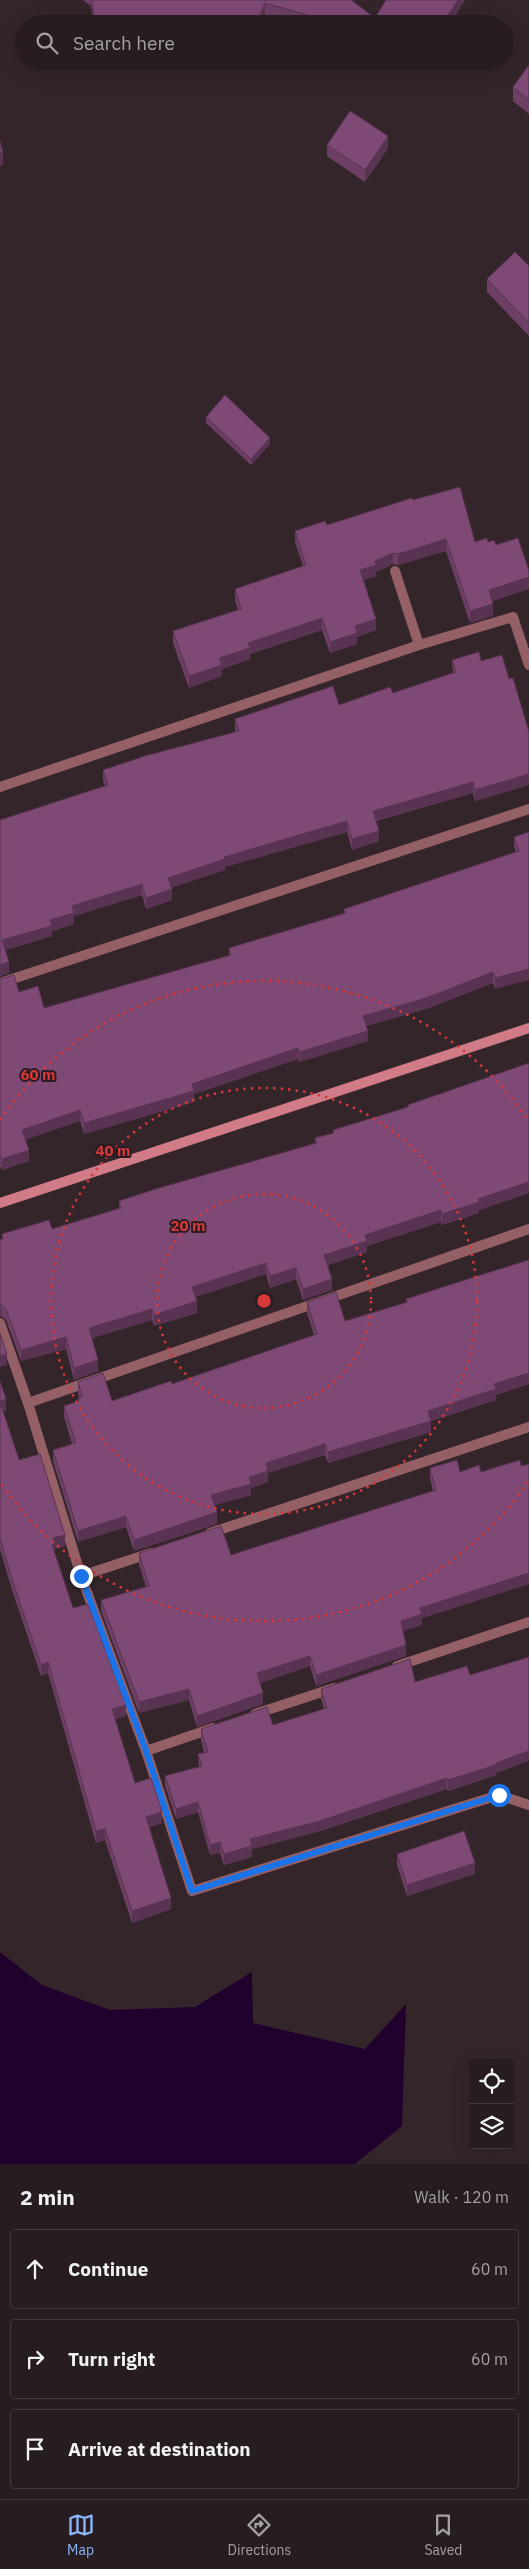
<!DOCTYPE html>
<html lang="en">
<head>
<meta charset="utf-8">
<style>
  :root { --surface:#271c20; --page:#2f2529; --text:#f1f3f6; --muted:#a4a1a5; --line:#433a3e; --accent:#8cb9fc }
  body { margin:0; font-family:"IBM Plex Sans",sans-serif; background:var(--page); color:var(--text) }
  .controls { position:absolute; right:15px; bottom:15px; display:grid; overflow:hidden; border-radius:5px; box-shadow:0 5px 20px #0002 }
  .controls button { width:45px; height:45px; display:grid; place-items:center; padding:0; border:0; border-bottom:1px solid var(--line); background:var(--surface); color:var(--text); font:25px sans-serif }
  .stop { position:absolute; width:15px; height:15px; margin:-11px; border:4px solid #1a73e8; border-radius:50%; background:#fff }
  .stop.end { background:#1a73e8; border-color:#fff; box-shadow:0 1px 5px #0008 }
  .list { margin:0; padding:0; list-style:none }
  h2 { display:flex; justify-content:space-between; align-items:center; height:65px; margin:0; padding:0 20px; font-size:21px }
  h2 small { font-size:16px; font-weight:400; color:var(--muted) }
  .list li { display:grid; grid-template-columns:32px 1fr auto; gap:15px; align-items:center; box-sizing:border-box; height:80px; margin:0 10px 10px; padding:0 10px; border:1px solid var(--line); border-radius:5px }
  .list b { display:block; font-size:19px; white-space:nowrap }
  .list em { font-size:16px; font-style:normal; color:var(--muted) }
  .icon { flex:none; width:28px; height:28px; fill:none; stroke:currentColor; stroke-width:2; stroke-linecap:round; stroke-linejoin:round }
  .map { position:relative; flex:none; width:529px; height:2164px; overflow:hidden }
  .search { position:absolute; background:var(--surface); box-shadow:0 5px 20px #0002; left:15px; right:15px; top:15px; height:55px; display:flex; align-items:center; gap:12px; box-sizing:border-box; padding:0 18px; border-radius:28px; color:var(--muted); font-size:19px }
  .sheet { height:335px; background:var(--surface) }
  nav { display:flex; justify-content:space-around; align-items:center; box-sizing:border-box; height:70px; border-top:1px solid var(--line); background:var(--surface); font-size:14px; color:var(--muted) }
  nav a { display:grid; justify-items:center; gap:2px }
  nav .on { color:var(--accent) }
  .map>svg:first-child { display:block }
  .water { fill:#20002d }
  .lines { fill:none; stroke-linecap:round; stroke-linejoin:round }
  .lane { stroke:#945f65; stroke-width:10 }
  .street { stroke:#945f65; stroke-width:10 }
  .secondary { stroke:#d07b86; stroke-width:10 }
  .wall { fill:#6d3f65 }
  .shaded-wall { fill:#593352 }
  .building { fill:#7f4975; stroke:#593352 }
  .route { stroke:#1a73e8; stroke-width:6 }
  .ring { fill:none; stroke:#d63939; stroke-width:2.5; stroke-dasharray:2.5 5 }
  .centre { fill:#d63939; stroke:#2a1c22; stroke-width:2.5 }
  .ring-label { font-size:15px; text-anchor:middle; font-weight:bold; fill:#d63939; stroke:#2a1c22; stroke-width:4; stroke-linejoin:round; paint-order:stroke }
</style>
</head>
<body>
<div class="map">
<svg width="529" height="2164" viewBox="0 0 529 2164">
  <rect width="100%" height="100%" fill="#34252b"/>
  <path class="water" d="M0 1952 42 1985 110 2010 195 2007 252 1972 253 2023 365 2049 406 2004 402 2126 355 2164H0Z"/>
  <g class="lines">
    <path class="lane" d="M395 571 419 645"/>
    <g class="street">
      <path d="M0 787 419 645 513 617 529 665"/>
      <path d="M0 983 529 809"/>
      <path d="M0 1323 28 1403 81 1576 146 1751 192 1891 499 1795 529 1805"/>
      <path d="M28 1403 529 1229"/>
      <path d="M210 1533 529 1427"/>
      <path d="M81 1576 151 1553"/>
      <path d="M397 1666 529 1622"/>
      <path d="M255 1714 334 1688"/>
      <path d="M146 1751 213 1728"/>
    </g>
    <path class="secondary" d="M0 1203 529 1028"/>
  </g>
  <g class="wall">
    <path d="M83 0H351L375 18 386 0H465L450 24H298L265 15 261 24H94L91 6Z"/>
    <path d="M187 61H201L198 67Z"/>
    <path d="M236 61H245L244 65Z"/>
    <path d="M529 65V114L513 101V87Z"/>
    <path d="M327 145 388 148 365 182 327 156Z"/>
    <path d="M529 266V336L487 292V279Z"/>
    <path d="M206 417 270 444 251 465 206 423Z"/>
    <path d="M413 500 475 542H488L496 545 529 571V589L492 601 493 616 470 623 446 551 398 565 393 564 376 572V576L364 580 376 630 357 637V644L330 653 322 630 250 654V659L222 669V676L189 688 173 643V631L238 610 235 600V589L303 566 295 542V531L327 525Z"/>
    <path d="M452 660 481 661 509 679 529 732V785L475 801 473 793 376 821 379 841 352 850 347 832 225 867V870L171 887 172 900 146 909 142 895 74 916V924L52 931V936L6 950 9 973 0 976V820L105 786 103 781V770L235 732V719L339 705 393 693 453 673Z"/>
    <path d="M529 832 495 989 493 983 426 1009 366 1026 368 1041 299 1062 298 1059 194 1094V1102L84 1134 80 1121 25 1139 29 1161 2 1170 0 1166V979L44 1008 229 956V948L344 913V909L516 852 514 847V837Z"/>
    <path d="M529 1063V1193L479 1210V1213L442 1225 441 1222 367 1246V1252L328 1265 332 1290 303 1300 296 1279 270 1288 266 1274 195 1297 197 1313 154 1326 152 1320 92 1338 98 1371 74 1380 66 1349 21 1361 6 1320 1 1316 0 1317 2 1234 52 1229 119 1208V1201L315 1143V1138L333 1133V1130L408 1108V1105Z"/>
    <path d="M529 1260V1384L496 1395V1400L431 1421V1432L328 1463 325 1455 268 1473V1482L251 1488V1495L215 1505 217 1524 134 1551 126 1527 78 1542 53 1461V1450L72 1444 64 1417V1406L78 1401V1399L79 1398 78 1393V1382L112 1401 172 1384 314 1335 307 1313V1302L345 1321 406 1303V1299Z"/>
    <path d="M0 1381 6 1411H3L19 1460 65 1546 55 1549V1553L73 1608 126 1716 115 1719 135 1783 162 1823 149 1827 171 1909 132 1923 105 1840 96 1843 48 1673 41 1676 12 1590 0 1549Z"/>
    <path d="M529 1464V1584L422 1618V1625L403 1631 406 1656 316 1686 310 1666 260 1683 263 1704 197 1727 189 1700 139 1713 101 1611V1600L146 1587 139 1564V1553L231 1555 433 1491 430 1479V1468L460 1472H481L521 1466Z"/>
    <path d="M415 1682 496 1773V1775L448 1791 447 1789 320 1831 252 1849V1857L224 1865 220 1853 210 1855 198 1812 176 1819 165 1786V1776L199 1767 198 1754 204 1753 201 1740V1729L273 1725 324 1709 321 1699V1689Z"/>
    <path d="M397 1854 475 1874 407 1896 397 1865Z"/>
  </g>
  <g class="shaded-wall">
    <path d="M458 0H465L450 24H442Z"/>
    <path d="M265 3V15L261 24H256Z"/>
    <path d="M388 136V148L365 182V170Z"/>
    <path d="M0 153H3V165L0 166Z"/>
    <path d="M270 438V444L251 465V459Z"/>
    <path d="M446 539V551L398 565V554Z"/>
    <path d="M393 553V564L376 572V576L360 581V570L375 561Z"/>
    <path d="M529 577V589L489 602V590Z"/>
    <path d="M493 604V616L470 623V611Z"/>
    <path d="M322 618V630L250 654V659L222 669V676L189 688V676L219 658 248 643Z"/>
    <path d="M376 619V630L357 637V644L330 653V642L355 626Z"/>
    <path d="M529 774V785L475 801V790Z"/>
    <path d="M473 782V793L373 821V811Z"/>
    <path d="M347 821V832L225 867V870L168 889V878L224 857Z"/>
    <path d="M379 831V841L352 850V839Z"/>
    <path d="M142 884V895L74 916V924L52 931V936L2 951V940L50 920 72 906Z"/>
    <path d="M172 889V900L146 909V898Z"/>
    <path d="M9 962V973L0 976V965Z"/>
    <path d="M529 969V980L495 989V978Z"/>
    <path d="M493 972V983L426 1009 363 1027V1016Z"/>
    <path d="M368 1031V1041L299 1062V1052Z"/>
    <path d="M298 1048V1059L194 1094V1102L84 1134V1123L192 1084Z"/>
    <path d="M80 1110V1121L22 1141V1130Z"/>
    <path d="M29 1150V1161L2 1170V1159Z"/>
    <path d="M529 1182V1193L479 1210V1213L442 1225V1214L478 1199Z"/>
    <path d="M441 1210V1222L367 1246V1252L324 1266V1255L365 1235Z"/>
    <path d="M266 1263V1274L192 1298V1287Z"/>
    <path d="M296 1268V1279L270 1288V1276Z"/>
    <path d="M332 1279V1290L303 1300V1289Z"/>
    <path d="M197 1301V1313L154 1326V1315Z"/>
    <path d="M0 1305H1V1316L0 1317Z"/>
    <path d="M152 1309V1320L89 1339V1328Z"/>
    <path d="M66 1337V1349L21 1361V1350Z"/>
    <path d="M7 1354V1365L0 1367V1356Z"/>
    <path d="M98 1360V1371L74 1380V1368Z"/>
    <path d="M529 1373V1384L496 1395V1400L431 1421V1432L328 1463V1452L494 1384Z"/>
    <path d="M6 1399V1411L0 1412V1401Z"/>
    <path d="M325 1444V1455L268 1473V1482L251 1488V1495L211 1506V1495L249 1477 266 1463Z"/>
    <path d="M217 1512V1524L134 1551V1540Z"/>
    <path d="M126 1516V1527L78 1542V1531Z"/>
    <path d="M65 1535V1546L55 1549V1556H52L53 1538Z"/>
    <path d="M529 1573V1584L422 1618V1625L401 1632V1621L420 1608Z"/>
    <path d="M406 1645V1656L316 1686V1675Z"/>
    <path d="M310 1656V1666L257 1684V1673Z"/>
    <path d="M48 1662V1673L41 1676V1665Z"/>
    <path d="M189 1689V1700L139 1713V1702Z"/>
    <path d="M263 1693V1704L197 1727V1716Z"/>
    <path d="M126 1705V1716L112 1720V1709Z"/>
    <path d="M529 1751V1761L496 1773V1775L448 1791V1780Z"/>
    <path d="M447 1778V1789L320 1831 252 1849V1857L224 1865V1854L250 1839Z"/>
    <path d="M198 1802V1812L176 1819V1809Z"/>
    <path d="M162 1812V1823L146 1828V1817Z"/>
    <path d="M105 1829V1840L96 1843V1831Z"/>
    <path d="M220 1842V1853L210 1855V1845Z"/>
    <path d="M475 1863V1874L407 1896V1885Z"/>
    <path d="M171 1898V1909L132 1923V1911Z"/>
  </g>
  <g class="building">
    <path d="M92 0H351L375 18 386 0H458L442 24H382L376 20 374 24H322L311 16 265 3 256 24H95Z"/>
    <path d="M529 65V100L513 87Z"/>
    <path d="M350 111 388 136 365 170 327 145Z"/>
    <path d="M0 141 3 153H0Z"/>
    <path d="M515 252 529 266V323L487 279Z"/>
    <path d="M225 395 270 438 251 459 206 417Z"/>
    <path d="M460 487 475 542 487 538 488 542 494 540 496 545 518 538 529 571V577L489 590 493 604 470 611 446 539 398 554 393 553 375 561 376 565 360 570 376 619 355 626 357 633 330 642 322 618 248 643 250 648 219 658 222 665 189 676 173 631 241 609 235 589 306 565 295 531 325 521 327 525 412 498 413 500Z"/>
    <path d="M479 652 481 661 502 655 509 679 513 678 529 732V774L475 790 473 782 373 811 379 831 352 839 347 821 224 857 225 859 168 878 172 889 146 898 142 884 72 906 74 913 50 920 52 926 2 940 9 962 0 965V820L108 785 103 770 145 756 239 731 235 719 333 686 339 705 390 687 393 693 456 672 452 660Z"/>
    <path d="M529 832V969L495 978 493 972 426 998 363 1016 368 1031 299 1052 298 1048 192 1084 194 1091 84 1123 80 1110 22 1130 29 1150 2 1159 0 1155V979L14 975 19 992 38 986 44 1008 231 955 229 948 346 913 344 909 519 851 514 837Z"/>
    <path d="M529 1063V1182L478 1199 479 1202 442 1214 441 1210 365 1235 367 1241 324 1255 332 1279 303 1289 296 1268 270 1276 266 1263 192 1287 197 1301 154 1315 152 1309 89 1328 98 1360 74 1368 66 1337 21 1350 6 1309 1 1305H0V1240L3 1239 2 1234 49 1220 52 1229 121 1208 119 1201 159 1188 317 1143 315 1138 334 1133 333 1130 408 1107V1105Z"/>
    <path d="M529 1260V1373L494 1384 496 1389 428 1411 431 1421 328 1452 325 1444 266 1463 268 1471 249 1477 251 1484 211 1495 217 1512 134 1540 126 1516 78 1531 53 1450 76 1443 64 1406 79 1401 78 1399 82 1397 78 1382 103 1373 112 1401 171 1381 172 1384 317 1334 307 1302 336 1292 345 1321 408 1302 406 1299 487 1273Z"/>
    <path d="M0 1333 7 1354 0 1356Z"/>
    <path d="M0 1381 6 1399 0 1401Z"/>
    <path d="M0 1402 19 1460 40 1454 65 1535 53 1538 55 1544 52 1545 73 1608 88 1604 126 1705 112 1709 135 1783 151 1778 162 1812 146 1817 171 1898 132 1911 105 1829 96 1831 48 1662 41 1665 12 1579 0 1538Z"/>
    <path d="M457 1460 460 1472 479 1465 481 1472 520 1460 521 1466 529 1464V1573L420 1608 422 1614 401 1621 406 1645 316 1675 310 1656 257 1673 263 1693 197 1716 189 1689 139 1702 101 1600 149 1586 139 1553 221 1526 231 1555 436 1490 430 1468Z"/>
    <path d="M529 1657V1751L496 1763V1765L448 1780 447 1778 320 1821 250 1839 252 1846 224 1854 220 1842 210 1845 198 1802 176 1809 165 1776 202 1766 198 1754 208 1752 201 1729 267 1707 273 1725 327 1708 321 1689 410 1659 415 1682 467 1666 470 1675Z"/>
    <path d="M464 1831 475 1863 407 1885 397 1854Z"/>
  </g>
  <g class="lines">
    <path class="route" d="M81 1576 146 1751 192 1891 499 1795"/>
  </g>
  <g class="ring">
    <circle cx="264" cy="1301" r="107"/>
    <circle cx="264" cy="1301" r="213"/>
    <path d="M528 1482A320 320 0 0 1 0 1482M0 1120A320 320 0 0 1 528 1120"/>
  </g>
  <circle cx="264" cy="1301" r="8" class="centre"/>
  <g class="ring-label">
    <text x="38" y="1080">60 m</text>
    <text x="113" y="1156">40 m</text>
    <text x="188" y="1231">20 m</text>
  </g>
</svg>
<div class="controls">
<button><svg class="icon" aria-label="locate" viewBox="0 0 24 24"><circle cx="12" cy="12" r="6"/><path d="M12 2v4M12 18v4M2 12h4M18 12h4"/></svg></button>
<button><svg class="icon" aria-label="layers" viewBox="0 0 24 24"><path d="M12 4l9 5-9 5-9-5zM3 14l9 5 9-5"/></svg></button>
</div>
<div class="stop" style="left:499px;top:1795px"></div>
<div class="stop end" style="left:81px;top:1576px"></div>
<div class="search"><svg class="icon" aria-label="search" viewBox="0 0 24 24"><circle cx="10" cy="10" r="6"/><path d="M15 15l6 6"/></svg>Search here</div>
</div>
<section class="sheet">
<h2>2 min<small>Walk · 120 m</small></h2>
<ul class="list">
<li><svg class="icon" aria-label="ahead" viewBox="0 0 24 24"><path d="M12 20V5M6 11l6-6 6 6"/></svg><div><b>Continue</b></div><em>60 m</em></li>
<li><svg class="icon" aria-label="right" viewBox="0 0 24 24"><path d="M7 20v-9h11M14 6l5 5-5 5"/></svg><div><b>Turn right</b></div><em>60 m</em></li>
<li><svg class="icon" aria-label="arrive" viewBox="0 0 24 24"><path d="M6 21V4h12l-3 4 3 4H6"/></svg><div><b>Arrive at destination</b></div></li>
</ul>
</section>
<nav>
<a class="on"><svg class="icon" aria-label="map" viewBox="0 0 24 24"><path d="M3 6l6-2 6 2 6-2v14l-6 2-6-2-6 2zM9 4v14M15 6v14"/></svg>Map</a>
<a><svg class="icon" aria-label="directions" viewBox="0 0 24 24"><path d="M12 3l9 9-9 9-9-9zM9 14v-3h6M13 9l2 2-2 2"/></svg>Directions</a>
<a><svg class="icon" aria-label="saved" viewBox="0 0 24 24"><path d="M7 4h10v16l-5-4-5 4z"/></svg>Saved</a>
</nav>
</body>
</html>
